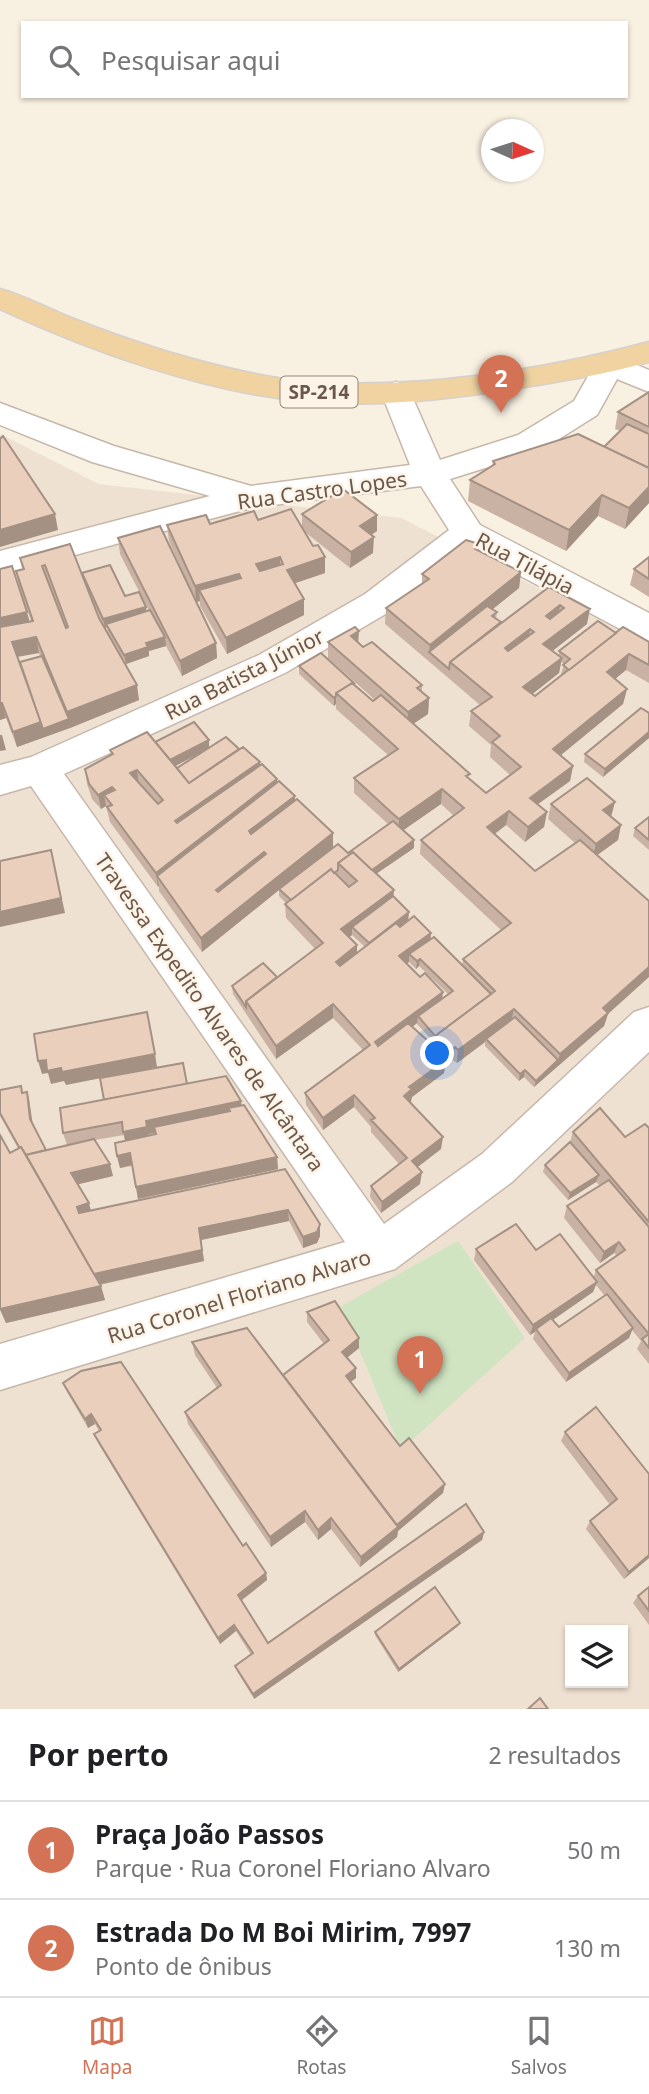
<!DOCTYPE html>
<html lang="pt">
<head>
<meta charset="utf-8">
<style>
  :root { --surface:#fff; --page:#f2f2f2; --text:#202124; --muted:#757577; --line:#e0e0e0; --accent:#d47255 }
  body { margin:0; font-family:"Noto Sans",sans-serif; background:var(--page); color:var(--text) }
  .controls { position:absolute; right:21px; bottom:21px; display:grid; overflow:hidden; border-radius:0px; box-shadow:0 2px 5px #0004 }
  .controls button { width:63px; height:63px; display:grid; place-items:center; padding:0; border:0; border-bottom:2px solid var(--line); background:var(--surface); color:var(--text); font:35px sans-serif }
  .compass { position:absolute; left:481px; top:119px; width:63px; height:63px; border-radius:50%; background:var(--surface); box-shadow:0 2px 5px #0004; rotate:93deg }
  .you { position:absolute; left:438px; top:1054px; width:24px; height:24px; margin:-18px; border:5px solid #fff; border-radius:50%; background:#1a73e8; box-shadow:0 0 0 10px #1a73e833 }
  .badge { display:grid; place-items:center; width:46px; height:46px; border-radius:50%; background:var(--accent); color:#fff; font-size:23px; font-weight:700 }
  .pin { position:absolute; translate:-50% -58px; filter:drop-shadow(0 2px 4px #0008) }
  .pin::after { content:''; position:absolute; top:37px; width:24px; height:21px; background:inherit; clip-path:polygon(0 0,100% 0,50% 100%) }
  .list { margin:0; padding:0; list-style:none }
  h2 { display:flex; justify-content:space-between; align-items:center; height:91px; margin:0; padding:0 28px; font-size:30px }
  h2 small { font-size:23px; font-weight:400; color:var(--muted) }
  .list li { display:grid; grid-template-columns:46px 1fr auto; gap:21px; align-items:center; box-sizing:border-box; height:98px; padding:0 28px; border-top:2px solid var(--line) }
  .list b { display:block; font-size:26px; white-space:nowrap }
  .list p { margin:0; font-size:23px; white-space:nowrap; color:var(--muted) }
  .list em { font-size:23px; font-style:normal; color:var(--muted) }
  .icon { flex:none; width:38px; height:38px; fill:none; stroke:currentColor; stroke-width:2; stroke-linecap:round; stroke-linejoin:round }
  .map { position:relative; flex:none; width:649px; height:1709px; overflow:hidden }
  .search { position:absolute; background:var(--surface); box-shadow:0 2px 5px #0004; left:21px; right:21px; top:21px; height:77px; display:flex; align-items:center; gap:18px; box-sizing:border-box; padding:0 24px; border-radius:0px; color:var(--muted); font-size:26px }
  .sheet { height:287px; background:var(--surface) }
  nav { display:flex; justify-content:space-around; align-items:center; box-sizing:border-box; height:98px; border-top:2px solid var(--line); background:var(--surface); font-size:19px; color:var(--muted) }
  nav a { display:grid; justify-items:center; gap:4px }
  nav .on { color:var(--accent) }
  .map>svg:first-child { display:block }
  .residential { fill:#efe1d1; fill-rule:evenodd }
  .green { fill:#d0e4c2 }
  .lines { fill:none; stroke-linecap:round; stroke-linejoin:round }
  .minor-casing { stroke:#c7b7ab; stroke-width:3 }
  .major-casing { stroke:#d6d0cd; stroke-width:3 }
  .minor { fill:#fff; fill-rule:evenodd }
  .major { fill:#f0d3a1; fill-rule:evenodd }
  .wall { fill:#c9b2a3; fill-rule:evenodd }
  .shaded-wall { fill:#a49184 }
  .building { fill:#eacfbd; stroke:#a49184; stroke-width:2; fill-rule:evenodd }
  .labels { text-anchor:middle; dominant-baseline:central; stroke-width:5; stroke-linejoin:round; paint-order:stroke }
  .shield { fill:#fcf4e7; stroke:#97867a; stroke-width:2 }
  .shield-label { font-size:19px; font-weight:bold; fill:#6c574c }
  .street-label { font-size:21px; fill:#6c574c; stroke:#fcf4e7 }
</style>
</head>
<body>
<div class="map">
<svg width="649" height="1709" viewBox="0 0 649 1709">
  <rect width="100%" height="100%" fill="#f8f0e1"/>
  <path class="residential" d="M0 434 99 484 401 518 649 645V1709H0ZM570 1630H623V1683H570Z"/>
  <path class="green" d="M458 1241 525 1338 401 1450 341 1306Z"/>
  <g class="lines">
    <g class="minor-casing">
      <path id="minor" d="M610 354 649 370V392L617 379 597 415 540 451 450 479 480 525 649 613V642L637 638 470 549 389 612 285 673 64 774 384 1224 482 1154 634 1012 649 1007V1052L512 1182 395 1269 0 1390V1344L345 1242 31 786 0 795V765L31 757 259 655 365 594 449 530 421 486 251 508 0 575V551L210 496 92 462 0 425V403L114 446 251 486 410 465 381 392 385 385 396 382 407 385 440 460 518 435 574 401 599 357Z"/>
    </g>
    <g class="major-casing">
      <path id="major" d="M0 289C22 295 43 306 64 315 98 329 133 341 168 352 212 365 258 377 303 381 411 391 545 370 649 342V362C606 374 563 381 519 388 448 399 375 408 303 401 204 392 90 351 0 309Z"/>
    </g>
    <use href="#minor" class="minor"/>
    <use href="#major" class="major"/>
  </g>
  <g class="wall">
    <path d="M649 392V503L625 529 598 516 566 551 468 501 470 480 492 465 493 461 604 447 620 431 615 429 618 412Z"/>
    <path d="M302 514 377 515V531L371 535 373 553 350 568 305 532 325 573 294 583 304 615 227 654 200 606V601L197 602 216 643 217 658 182 676 165 644 166 646 149 651V656L126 664 108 633 107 627 105 628 92 600 99 618 139 700 70 728 17 747 6 718 0 720V569L29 622 31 621 19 587 16 571 22 569 20 558 82 575 125 596 146 607V612L149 611 120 554 118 538 192 593 169 541 167 525 210 524 258 520 302 528ZM39 653 40 656 20 662 18 657Z"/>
    <path d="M479 544V550L521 572 519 588 493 609 497 612 496 619 501 624 549 587 587 624 552 651 559 655V651L616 633 649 642V683L626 670 615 679 627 689 623 704 561 755 573 766 570 781 538 804 547 812 544 827 525 842 506 825 495 834 535 871 575 843 548 819 551 804 611 817 621 825 618 840 597 855 608 1014 604 1026 534 1087 524 1077 519 1081 485 1046V1042L457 1063 453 1060 445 1066 444 1073 412 1097 410 1103 441 1149 417 1167 420 1184 381 1213 370 1197 371 1186 399 1164 371 1132V1127L354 1107 323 1130 306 1105 305 1093 363 1050 333 1018 276 1059 233 994 232 986 277 977 315 949 286 918 285 904 286 903 279 896V890L202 952 159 891V886L158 887 110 822 106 806 101 809 92 799 87 784 85 769 111 755 110 750 155 742 209 740V747L239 749 260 765 277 783 295 796V801L333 833V847L348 853 388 824 354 793V778L388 755 336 709V704L334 706 299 674V666L355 685 373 701 375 700 328 658V642L358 643 422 685V692L429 698 428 714 413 724 469 778 486 793 510 775 490 757 491 745 469 726 471 711 480 705 385 624 386 608 422 584V574ZM561 662 564 664 561 674 562 675 535 696 532 694 559 673ZM201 753 177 768 175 766ZM441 804 454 816 421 840 420 854 501 930 463 959 462 965 430 939 431 933 400 927 408 920 409 912 393 896 376 874 414 848 403 830ZM352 935 365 947 357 953 349 937ZM409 962 416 969 419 966 448 994 442 999 443 992 420 977 407 963ZM417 1023V1024L431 1039 428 1041 413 1027Z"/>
    <path d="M649 557V597L630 585 634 569Z"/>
    <path d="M649 713V738L603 777 584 762 585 754Z"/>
    <path d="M649 817V850L633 836 635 828Z"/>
    <path d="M187 1084 242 1105 277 1157 278 1169 138 1199 132 1166 120 1168 117 1156 125 1140 124 1135 95 1140 113 1176 78 1184 91 1211 285 1169 320 1224V1236L317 1243 303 1248 289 1221 201 1240 204 1261 100 1285 105 1300 6 1323 0 1310V1135L10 1153 18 1148 0 1116V1090L23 1093 27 1092 29 1099 32 1123 46 1150 67 1145 63 1133Z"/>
    <path d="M649 1128V1364L637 1349 641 1341 632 1330 629 1338 566 1382 533 1339 535 1332 530 1335 474 1260 476 1249 536 1250 593 1278 596 1270 617 1256 614 1253 600 1263 564 1218 567 1206 600 1186 596 1182 568 1200 543 1172 545 1165 570 1142 573 1132 625 1137ZM596 1285 605 1296 559 1327 553 1320 593 1292Z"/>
    <path d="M307 1312 359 1338V1348L347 1357 356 1368V1378L350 1382 400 1446 443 1493 398 1531 397 1537 360 1567 331 1529 318 1540 305 1522 271 1547 188 1424 185 1412 217 1388 195 1355 192 1342 283 1375 324 1344 307 1322Z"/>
    <path d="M63 1383 243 1546 266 1573 267 1580 241 1601 268 1643 484 1532 482 1540 254 1699 237 1671 235 1666 251 1655 236 1631 220 1644 98 1443 94 1434 99 1431 95 1424 88 1428 67 1392Z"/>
    <path d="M565 1432 649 1474V1558L624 1579 586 1529 590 1521 610 1505 561 1441Z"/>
    <path d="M649 1587V1625L633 1603 638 1596Z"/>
    <path d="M458 1626 398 1672 375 1635V1632Z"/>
  </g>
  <g class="shaded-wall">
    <path d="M649 487V503L625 529 629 508Z"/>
    <path d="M602 495 598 516 566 551 569 530Z"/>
    <path d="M55 514 58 530 0 547V530Z"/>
    <path d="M377 515V531L360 542V526Z"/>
    <path d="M374 537 373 553 350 568 351 552Z"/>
    <path d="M280 557V573L257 580 256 564Z"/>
    <path d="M325 557V573L287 586V570Z"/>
    <path d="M521 572 519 588 434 656 429 652 430 645Z"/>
    <path d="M239 574 240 590H199L200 601 196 602 195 586Z"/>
    <path d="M304 599V615L227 654 226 638Z"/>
    <path d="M560 605 558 621 543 632 546 616Z"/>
    <path d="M146 607 147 615 106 624 107 627 105 628 103 619Z"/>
    <path d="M590 609 587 624 541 660 543 644Z"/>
    <path d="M27 612 31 627 0 635V618Z"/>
    <path d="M530 629 528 645 503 664 505 648Z"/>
    <path d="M359 631 358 646 351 636Z"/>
    <path d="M36 637 39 653 15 657 12 642Z"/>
    <path d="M165 637 166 646 149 651V656L126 664 124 655 146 643Z"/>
    <path d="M216 643 217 658 182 676 180 661Z"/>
    <path d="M629 654 626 670 604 688 607 672Z"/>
    <path d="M562 658 559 673 521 703 523 687Z"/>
    <path d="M137 685 139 700 70 728 17 747 13 732 41 722 69 719 67 712Z"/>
    <path d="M627 689 623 704 550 764 553 749Z"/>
    <path d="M336 696V704L334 706V698Z"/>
    <path d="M429 698 428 714 407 728 408 712Z"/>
    <path d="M0 703H2L6 718 0 720Z"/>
    <path d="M649 732V738L603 777 605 769Z"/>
    <path d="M0 735H2L6 750 0 751Z"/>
    <path d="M209 740V748L168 770 167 762Z"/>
    <path d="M260 762V777L177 836 175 821Z"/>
    <path d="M573 766 570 781 527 812 530 798Z"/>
    <path d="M137 770 139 785 130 773Z"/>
    <path d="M277 779 278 794 157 876 159 886 158 887 156 873Z"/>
    <path d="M112 787 115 802 104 795 106 806 101 809 98 795Z"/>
    <path d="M442 789 441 804 398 834 399 819Z"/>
    <path d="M295 796V811L250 845 249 831Z"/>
    <path d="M615 802 611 817 603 810Z"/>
    <path d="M509 811 506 825 485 841 487 827Z"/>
    <path d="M547 812 544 827 525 842 528 827Z"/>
    <path d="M621 825 618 840 592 859 596 844Z"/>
    <path d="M333 833V847L279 889V890L202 952 201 938Z"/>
    <path d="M414 840V848L367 880 368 872Z"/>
    <path d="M51 850 65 913 0 927V912Z"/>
    <path d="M264 852 265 867 217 904 216 890Z"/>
    <path d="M394 890 393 904 352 927V935L341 943V929Z"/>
    <path d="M409 912 408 920 369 951V943Z"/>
    <path d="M431 933 430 947 409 954V962L398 970 399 956Z"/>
    <path d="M357 945V959L336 975V962Z"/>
    <path d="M420 959 419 966 416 969 417 961Z"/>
    <path d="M649 967V977L608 1014 604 1026 534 1087 536 1081 558 1060 560 1054 603 1008Z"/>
    <path d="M443 992 441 1005 418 1016 417 1023 374 1055 375 1042Z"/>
    <path d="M333 1004V1018L276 1059V1046Z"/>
    <path d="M514 1009 511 1022 486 1039 485 1042 457 1063 458 1050Z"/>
    <path d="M455 1047 453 1060 445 1066 444 1073 412 1097 411 1102 403 1108 404 1096 409 1087 442 1057Z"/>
    <path d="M155 1054 157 1067 66 1085 64 1081 51 1084 48 1073 42 1074 38 1061 46 1060 61 1068Z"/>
    <path d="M525 1070 524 1077 519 1081 520 1074Z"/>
    <path d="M27 1092 29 1099 33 1126 30 1119Z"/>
    <path d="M354 1095V1107L323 1130V1118Z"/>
    <path d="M241 1101 243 1113 230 1111 228 1108 229 1116 148 1134 146 1121Z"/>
    <path d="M147 1127 149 1139 126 1144 123 1132Z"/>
    <path d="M443 1137 441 1149 410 1173 412 1161Z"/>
    <path d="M130 1153 132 1165 120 1168 117 1156Z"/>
    <path d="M277 1157 278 1169 138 1199 136 1187Z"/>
    <path d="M110 1164 113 1176 75 1185 71 1173Z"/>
    <path d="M422 1172 420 1184 381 1213 382 1202Z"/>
    <path d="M599 1175 596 1182 568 1200 570 1193Z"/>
    <path d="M89 1203 92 1215 80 1219 77 1207Z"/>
    <path d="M288 1210 289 1221 201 1240 204 1261 97 1285 93 1274 199 1228Z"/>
    <path d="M320 1224V1236L317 1243 303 1248V1237Z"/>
    <path d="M619 1242 614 1253 600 1263 604 1252Z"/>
    <path d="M597 1282 593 1292 538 1330 536 1329 535 1332 530 1335 533 1325Z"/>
    <path d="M101 1286 105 1300 6 1323 0 1309Z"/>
    <path d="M633 1328 629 1338 566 1382 569 1373Z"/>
    <path d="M359 1338V1348L342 1362V1352Z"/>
    <path d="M356 1368V1378L345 1386 346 1376Z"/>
    <path d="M91 1414 95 1424 88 1428 85 1419Z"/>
    <path d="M445 1484 443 1493 398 1531 397 1537 360 1567 361 1557 395 1526Z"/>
    <path d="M305 1511V1522L271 1547 270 1537Z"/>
    <path d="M331 1518V1529L318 1540V1530Z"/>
    <path d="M484 1532 482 1540 254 1699 253 1694Z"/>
    <path d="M649 1555V1558L624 1579 629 1572Z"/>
    <path d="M266 1573 267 1580 239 1602 238 1595Z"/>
    <path d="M460 1623 458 1626 398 1672 399 1669Z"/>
    <path d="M234 1625 236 1631 220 1644 218 1638Z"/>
  </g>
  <g class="building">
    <path d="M649 392V427L618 412Z"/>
    <path d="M627 424 649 434V468L604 447Z"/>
    <path d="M578 434 649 468V487L629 508 602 495 569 530 470 480 495 464 493 461Z"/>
    <path d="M3 436 55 514 0 530V439Z"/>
    <path d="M343 489 377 515 360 526 374 537 351 552 302 514Z"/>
    <path d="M291 509 313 546 318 545 325 557 287 570 304 599 226 638 199 590 241 578 239 574 195 586 167 525 206 515 210 524 254 511 258 520ZM280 557 283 564 260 571 256 564Z"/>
    <path d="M160 526 216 643 180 661 118 538Z"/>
    <path d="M466 540 479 544 475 549 521 572 430 645 386 608 429 579 422 574Z"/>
    <path d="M70 544 99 618 137 685 67 712 36 637 12 642 41 722 13 732 2 703H0V627L33 621 16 571 24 569 20 558ZM45 565 68 627 66 628 42 566Z"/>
    <path d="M649 557V579L634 569Z"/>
    <path d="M110 565 125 596 139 592 146 607 103 619 82 573Z"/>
    <path d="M12 566 27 612 0 618V569Z"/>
    <path d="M549 587 590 609 543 644 562 658 523 687 535 696 623 627 649 642V665L629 654 607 672 627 689 553 749 573 766 530 798 547 812 528 827 509 811 487 827 535 871 580 840 649 901V967L603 1008 608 1013 560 1054 514 1009 458 1050 455 1047 442 1057 446 1060 409 1087 412 1089 404 1096 443 1137 412 1161 422 1172 382 1202 371 1186 407 1158 371 1120 375 1118 354 1095 323 1118 305 1093 370 1045 333 1004 276 1046 246 1001 323 943 285 904 331 869 349 887 357 881 338 863 353 852 394 890 341 929 357 945 336 962 340 966 396 923 400 927 414 916 431 933 399 956 420 977 425 973 443 992 375 1042 378 1046 408 1023 428 1041 495 991 463 959 511 923 421 840 464 808 442 789 399 819 393 814 354 778 398 749 336 693 352 683 373 701 381 695 470 774 466 776 486 793 521 767 492 742 500 736 471 711 492 697 450 662ZM560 605 564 608 550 619 546 616ZM530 629 534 632 508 651 505 648Z"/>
    <path d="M487 606 497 612 492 616 501 622 450 662 449 669 429 652Z"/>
    <path d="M150 610 165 637 146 643 148 647 124 655 106 624Z"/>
    <path d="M598 621 616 633 569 670 563 665 570 659 559 651Z"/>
    <path d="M355 627 359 631 351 636 363 647 372 642 422 685 417 688 429 698 408 712 328 642Z"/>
    <path d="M321 653 355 684 352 683 336 693V696L334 698 299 666Z"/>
    <path d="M42 656 69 719 43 729 20 662Z"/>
    <path d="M641 708 649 713V732L605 769 585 754Z"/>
    <path d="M194 722 209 740 170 760 155 742Z"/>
    <path d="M147 732 189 783 243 747 260 762 175 821 177 823 262 764 277 779 156 873 107 807 112 805 104 795 115 790 112 787 98 795 89 784 85 769 113 754 110 750ZM137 770 163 800 158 804 130 773Z"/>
    <path d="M226 737 239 749 189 783 177 768Z"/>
    <path d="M587 778 615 802 603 810 621 825 596 844 551 804Z"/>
    <path d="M279 781 295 796 249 831 251 834 297 799 333 833 201 938 157 876ZM264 852 266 854 218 892 216 890Z"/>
    <path d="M649 817V840L635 828Z"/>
    <path d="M393 821 414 840 372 870 353 852 338 863V870L334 873 331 869 291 900 279 889 338 844 348 853Z"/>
    <path d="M51 850 61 898 0 912V861Z"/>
    <path d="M393 896 409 912 369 943 352 927Z"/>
    <path d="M434 937 491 994 435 1036 418 1016 453 991 420 959 417 961 409 954Z"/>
    <path d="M263 963 277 977 246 1001V1007L232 986Z"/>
    <path d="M147 1012 155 1054 62 1072 61 1068 47 1071 46 1060 38 1061 34 1034Z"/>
    <path d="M515 1017 558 1060 536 1081 525 1070 520 1074 486 1039Z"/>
    <path d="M183 1063 187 1084 104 1100 100 1078Z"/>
    <path d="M226 1076 241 1101 146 1121 147 1127 123 1132 122 1122 63 1133 60 1108Z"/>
    <path d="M21 1086 22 1093 27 1092 30 1119 46 1150 26 1155 21 1147H19L0 1113V1090Z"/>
    <path d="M244 1105 277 1157 136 1187 130 1153 117 1156 115 1143 156 1134 154 1127 230 1111 228 1108Z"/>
    <path d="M600 1108 625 1137 645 1124 649 1128V1222L573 1132Z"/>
    <path d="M0 1135 10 1153 21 1147 101 1286 0 1309Z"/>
    <path d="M94 1139 110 1164 71 1173 89 1203 77 1207 79 1213 285 1169 320 1224 317 1232 303 1237 288 1210 199 1228 202 1250 94 1274 26 1155Z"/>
    <path d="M570 1142 599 1175 570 1193 545 1165Z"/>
    <path d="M609 1180 649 1227V1348L642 1339 649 1334 596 1270 625 1250 619 1242 604 1252 567 1206Z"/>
    <path d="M516 1224 536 1250 560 1234 597 1282 533 1325 476 1249Z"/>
    <path d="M607 1294 633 1328 569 1373 536 1329 551 1318 559 1327Z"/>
    <path d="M335 1301 359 1338 342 1352 356 1368 346 1376 400 1446 409 1438 445 1484 397 1525 283 1375 329 1340 307 1312Z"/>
    <path d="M247 1328 398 1527 361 1557 331 1518 318 1530 305 1511 270 1537 185 1412 221 1385 192 1342Z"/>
    <path d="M121 1362 243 1546 246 1543 266 1573 238 1595 268 1643 466 1504 484 1532 253 1694 235 1666 253 1653 234 1625 218 1638 94 1434 101 1430 91 1414 85 1419 63 1383 81 1371Z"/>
    <path d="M596 1407 649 1474V1555L629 1572 590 1521 617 1499 565 1432Z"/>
    <path d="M435 1587 460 1623 399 1669 375 1632Z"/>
    <path d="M649 1587V1611L638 1596Z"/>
    <path d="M540 1698 548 1709H528Z"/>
  </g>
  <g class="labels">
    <rect class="shield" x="280.5" y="376.5" width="77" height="31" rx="5"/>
    <g class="shield-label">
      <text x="319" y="392">SP-214</text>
    </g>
    <g class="street-label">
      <text transform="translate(322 490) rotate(-8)">Rua Castro Lopes</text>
      <text transform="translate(525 563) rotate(28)">Rua Tilápia</text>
      <text transform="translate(244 674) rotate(-27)">Rua Batista Júnior</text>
      <text transform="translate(210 1012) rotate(55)">Travessa Expedito Alvares de Alcântara</text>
      <text transform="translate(239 1296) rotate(-17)">Rua Coronel Floriano Alvaro</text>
    </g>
  </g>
</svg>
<div class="controls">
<button><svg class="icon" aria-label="layers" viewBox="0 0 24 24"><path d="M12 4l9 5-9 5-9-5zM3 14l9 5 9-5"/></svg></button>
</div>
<svg class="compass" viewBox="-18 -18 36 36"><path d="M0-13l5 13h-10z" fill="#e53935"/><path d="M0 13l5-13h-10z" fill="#757577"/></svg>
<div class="you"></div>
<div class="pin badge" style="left:420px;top:1394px">1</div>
<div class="pin badge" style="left:501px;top:413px">2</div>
<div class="search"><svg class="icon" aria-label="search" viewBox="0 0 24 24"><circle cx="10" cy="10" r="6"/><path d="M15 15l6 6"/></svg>Pesquisar aqui</div>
</div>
<section class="sheet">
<h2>Por perto<small>2 resultados</small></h2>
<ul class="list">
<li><span class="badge">1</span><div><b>Praça João Passos</b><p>Parque · Rua Coronel Floriano Alvaro</p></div><em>50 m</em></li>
<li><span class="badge">2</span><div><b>Estrada Do M Boi Mirim, 7997</b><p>Ponto de ônibus</p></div><em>130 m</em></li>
</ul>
</section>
<nav>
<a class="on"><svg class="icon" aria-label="map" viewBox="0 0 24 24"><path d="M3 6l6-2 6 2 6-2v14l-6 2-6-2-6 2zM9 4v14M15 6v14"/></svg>Mapa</a>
<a><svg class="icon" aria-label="directions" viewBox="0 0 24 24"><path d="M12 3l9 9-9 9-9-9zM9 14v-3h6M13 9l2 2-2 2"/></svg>Rotas</a>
<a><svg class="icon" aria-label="saved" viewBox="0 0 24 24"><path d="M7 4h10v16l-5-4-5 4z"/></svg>Salvos</a>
</nav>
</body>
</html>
